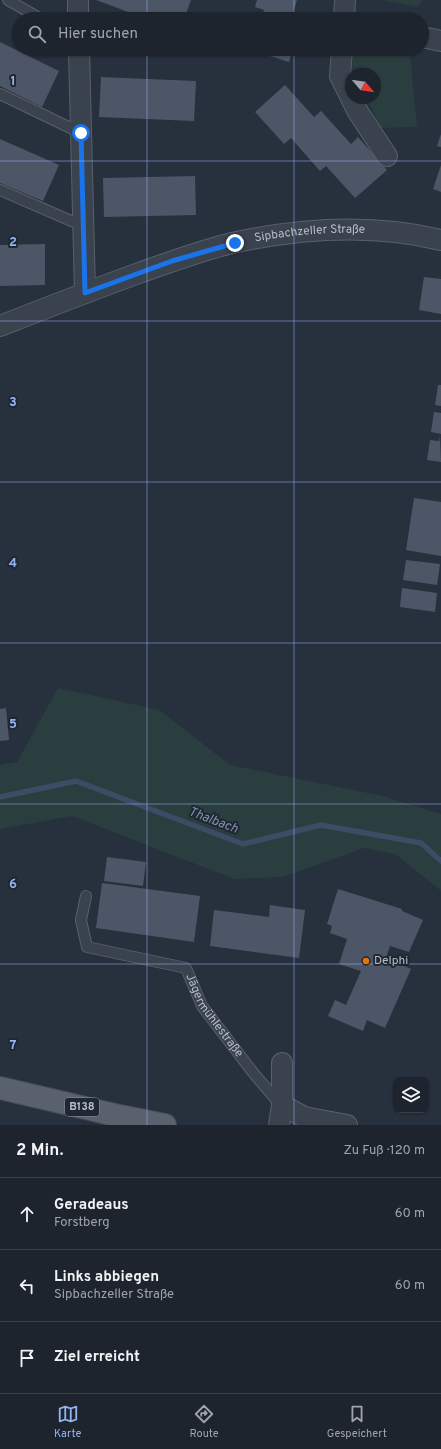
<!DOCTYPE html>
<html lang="de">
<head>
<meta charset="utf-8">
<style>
  :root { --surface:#1d242e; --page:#2a303a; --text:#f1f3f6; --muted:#a0a4aa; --line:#3b414a; --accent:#94b4f0 }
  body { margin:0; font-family:Overpass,sans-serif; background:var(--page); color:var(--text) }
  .controls { position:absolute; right:12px; bottom:12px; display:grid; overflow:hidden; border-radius:8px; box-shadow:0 1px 3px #0004 }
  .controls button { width:36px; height:36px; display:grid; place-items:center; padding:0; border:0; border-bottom:1px solid var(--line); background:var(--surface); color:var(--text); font:20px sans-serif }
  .compass { position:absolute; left:345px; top:68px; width:36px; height:36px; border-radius:50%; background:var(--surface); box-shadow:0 1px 3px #0004; rotate:119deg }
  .stop { position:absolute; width:12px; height:12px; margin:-9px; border:3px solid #1a73e8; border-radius:50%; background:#fff }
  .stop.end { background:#1a73e8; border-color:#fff; box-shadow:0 1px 4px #0008 }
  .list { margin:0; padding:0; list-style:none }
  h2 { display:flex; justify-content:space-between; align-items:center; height:52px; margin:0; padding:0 16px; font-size:17px }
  h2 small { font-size:13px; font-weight:400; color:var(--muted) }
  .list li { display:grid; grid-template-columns:26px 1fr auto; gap:12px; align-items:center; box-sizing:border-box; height:72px; padding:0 16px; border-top:1px solid var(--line) }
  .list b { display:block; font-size:15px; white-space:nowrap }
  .list p { margin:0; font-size:13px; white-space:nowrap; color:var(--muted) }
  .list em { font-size:13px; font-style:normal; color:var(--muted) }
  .icon { flex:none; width:22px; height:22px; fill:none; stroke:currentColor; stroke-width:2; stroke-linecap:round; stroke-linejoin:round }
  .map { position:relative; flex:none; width:441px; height:1125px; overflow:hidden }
  .search { position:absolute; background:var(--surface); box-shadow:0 1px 3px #0004; left:12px; right:12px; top:12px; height:44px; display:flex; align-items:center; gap:10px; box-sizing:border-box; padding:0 14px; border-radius:22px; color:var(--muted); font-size:15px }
  .sheet { height:268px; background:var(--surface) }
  nav { display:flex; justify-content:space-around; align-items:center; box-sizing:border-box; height:56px; border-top:1px solid var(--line); background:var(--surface); font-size:11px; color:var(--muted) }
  nav a { display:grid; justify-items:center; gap:2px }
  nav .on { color:var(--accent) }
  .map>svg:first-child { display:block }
  .green { fill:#2a3d3f }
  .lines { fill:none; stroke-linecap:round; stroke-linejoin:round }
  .stream { stroke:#3d4c65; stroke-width:5.5 }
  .building { fill:#4d5666 }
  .lane-casing { stroke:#58606b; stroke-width:12 }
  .street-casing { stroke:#58606b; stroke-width:22 }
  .primary-casing { stroke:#444b57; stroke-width:24 }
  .lane { stroke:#3a424e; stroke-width:10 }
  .street { stroke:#3a424e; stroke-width:20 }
  .primary { stroke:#59616d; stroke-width:22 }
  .route { stroke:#1a73e8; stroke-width:5 }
  .grid { fill:none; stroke:#94b4f0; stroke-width:1; stroke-opacity:0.55 }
  .food-dot { fill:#e8710a; stroke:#1f2733; stroke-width:1.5 }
  .labels { text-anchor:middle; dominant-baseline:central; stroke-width:4; stroke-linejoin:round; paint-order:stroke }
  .shield { fill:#1f2733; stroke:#89909b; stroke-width:1 }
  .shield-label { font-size:11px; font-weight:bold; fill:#b7bdc8 }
  .street-label { font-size:12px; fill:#b7bdc8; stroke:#1f2733 }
  .poi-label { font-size:12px; fill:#b7bdc8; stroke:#1f2733; text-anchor:start }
  .water-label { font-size:13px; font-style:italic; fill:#8092ae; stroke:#1f2733 }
  .grid-label { font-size:13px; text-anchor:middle; font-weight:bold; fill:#94b4f0; stroke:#1f2733; stroke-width:4; stroke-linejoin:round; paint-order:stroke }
</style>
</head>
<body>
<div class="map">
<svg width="441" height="1125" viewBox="0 0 441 1125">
  <rect width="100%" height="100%" fill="#27303d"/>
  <g class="green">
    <path d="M382 0H422L418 7Z"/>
    <path d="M353 49H377L410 54 417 127 381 128 366 98H375V74H354L352 70Z"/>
    <path d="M58 688 160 710 230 765 383 796 441 814V891L395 854 364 848 283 877 234 879 72 816 0 829V765L17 762Z"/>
  </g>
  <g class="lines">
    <path class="stream" d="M0 797 76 781 243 844 321 825 421 843 441 861"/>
  </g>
  <g class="building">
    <path d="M96 0H191L184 19H147Z"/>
    <path d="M257 0H297L291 19H261L264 10 255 7Z"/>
    <path d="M0 42 59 71 42 107 0 86Z"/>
    <path d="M252 49H293L289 62 251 50Z"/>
    <path d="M101 77 196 81 194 121 99 117Z"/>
    <path d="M285 85 314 117 321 111 351 144 358 137 387 170 355 198 326 166 320 171 291 138 284 144 255 112Z"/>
    <path d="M441 134V147L437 146Z"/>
    <path d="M0 139 59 165 43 201 0 183Z"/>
    <path d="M441 165V192L433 189Z"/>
    <path d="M195 176 196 215 104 217 103 178Z"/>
    <path d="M45 244V285L0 286V245Z"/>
    <path d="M424 277 441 279V314L419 310Z"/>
    <path d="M438 385H441V406L435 405Z"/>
    <path d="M434 412 441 413V434L431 432Z"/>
    <path d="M440 436 441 462 427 460 430 440 439 441Z"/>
    <path d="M414 498 441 502V556L406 550Z"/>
    <path d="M406 560 440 564 437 585 403 580Z"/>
    <path d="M402 588 437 593 435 612 400 607Z"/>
    <path d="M6 708 9 740 0 741V709Z"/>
    <path d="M107 857 146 862 143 886 104 881Z"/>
    <path d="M102 883 200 896 194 942 96 928Z"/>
    <path d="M338 889 402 909V911L423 920 409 952 390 946 386 958 411 969 385 1028 367 1020 363 1031 328 1016 335 1000 346 1005 361 971 339 964 347 939 330 933 332 926 327 924Z"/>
    <path d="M270 905 305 910 299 958 210 946 214 910 269 917Z"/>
  </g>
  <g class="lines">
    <g class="lane-casing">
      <g id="lane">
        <path d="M8 0 41 19"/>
        <path d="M0 94 81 133"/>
        <path d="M0 190 83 226"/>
        <path id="s1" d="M86 896 81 920 87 947 186 968 202 1006 255 1075 280 1104"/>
      </g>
    </g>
    <g class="street-casing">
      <g id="street">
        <path d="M78 0V19"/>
        <path d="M344 19 345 0"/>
        <path d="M422 37 441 41"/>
        <path d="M79 49 85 293"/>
        <path d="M342 49 340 76 351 98"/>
        <path d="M351 98 358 112 387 156"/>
        <path id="s2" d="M0 326C46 308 92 290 139 273 171 262 204 249 237 242 303 228 375 224 441 240"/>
        <path d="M282 1105 304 1117 347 1125"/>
        <path d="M279 1125 282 1105V1063"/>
      </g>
    </g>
    <g class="primary-casing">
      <path id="primary" d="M0 1088 115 1115 165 1125"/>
    </g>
    <use href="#lane" class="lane"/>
    <use href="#street" class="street"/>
    <use href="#primary" class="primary"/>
  </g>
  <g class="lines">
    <path class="route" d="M81 133 85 293 172 261 235 243"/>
  </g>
  <path class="grid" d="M147 0V19M294 0V19M147 49V1125M294 49V1125M0 161H441M0 321H441M0 482H441M0 643H441M0 804H441M0 964H441"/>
  <circle class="food-dot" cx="366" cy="961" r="4"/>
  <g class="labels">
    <rect class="shield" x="65" y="1098" width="34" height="18" rx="3"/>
    <g class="shield-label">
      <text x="82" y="1107">B138</text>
    </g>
    <g class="street-label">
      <text stroke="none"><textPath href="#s2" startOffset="325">Sipbachzeller Straße</textPath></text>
      <text stroke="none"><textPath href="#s1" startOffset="209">Jägermühlestraße</textPath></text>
    </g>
    <g class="poi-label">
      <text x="374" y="961">Delphi</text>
    </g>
    <g class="water-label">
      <text transform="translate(213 821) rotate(21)">Thalbach</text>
    </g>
  </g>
  <g class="grid-label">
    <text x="13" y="85">1</text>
    <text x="13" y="246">2</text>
    <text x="13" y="406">3</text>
    <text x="13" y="567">4</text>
    <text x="13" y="728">5</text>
    <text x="13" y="888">6</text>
    <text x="13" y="1049">7</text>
  </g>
</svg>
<div class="controls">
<button><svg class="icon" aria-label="layers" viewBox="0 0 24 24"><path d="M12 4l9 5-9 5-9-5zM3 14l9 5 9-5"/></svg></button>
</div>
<svg class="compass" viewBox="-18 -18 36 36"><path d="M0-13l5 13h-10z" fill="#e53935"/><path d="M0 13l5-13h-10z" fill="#a0a4aa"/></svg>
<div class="stop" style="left:81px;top:133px"></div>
<div class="stop end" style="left:235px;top:243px"></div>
<div class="search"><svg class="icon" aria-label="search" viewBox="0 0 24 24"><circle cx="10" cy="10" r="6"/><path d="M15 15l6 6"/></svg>Hier suchen</div>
</div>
<section class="sheet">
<h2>2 Min.<small>Zu Fuß · 120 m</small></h2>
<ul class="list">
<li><svg class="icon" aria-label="ahead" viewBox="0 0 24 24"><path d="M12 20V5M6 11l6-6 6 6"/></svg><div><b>Geradeaus</b><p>Forstberg</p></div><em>60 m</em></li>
<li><svg class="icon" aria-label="left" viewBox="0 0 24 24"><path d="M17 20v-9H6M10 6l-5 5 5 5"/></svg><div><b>Links abbiegen</b><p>Sipbachzeller Straße</p></div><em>60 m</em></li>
<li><svg class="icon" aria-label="arrive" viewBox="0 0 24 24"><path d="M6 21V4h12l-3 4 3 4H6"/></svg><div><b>Ziel erreicht</b></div></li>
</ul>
</section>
<nav>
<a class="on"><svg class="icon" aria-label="map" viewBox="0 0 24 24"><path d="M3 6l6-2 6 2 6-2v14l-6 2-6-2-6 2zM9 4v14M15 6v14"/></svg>Karte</a>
<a><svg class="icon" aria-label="directions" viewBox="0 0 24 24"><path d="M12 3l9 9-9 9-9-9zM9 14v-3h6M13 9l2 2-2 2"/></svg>Route</a>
<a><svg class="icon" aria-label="saved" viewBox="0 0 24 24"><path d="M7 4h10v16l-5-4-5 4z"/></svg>Gespeichert</a>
</nav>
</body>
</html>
